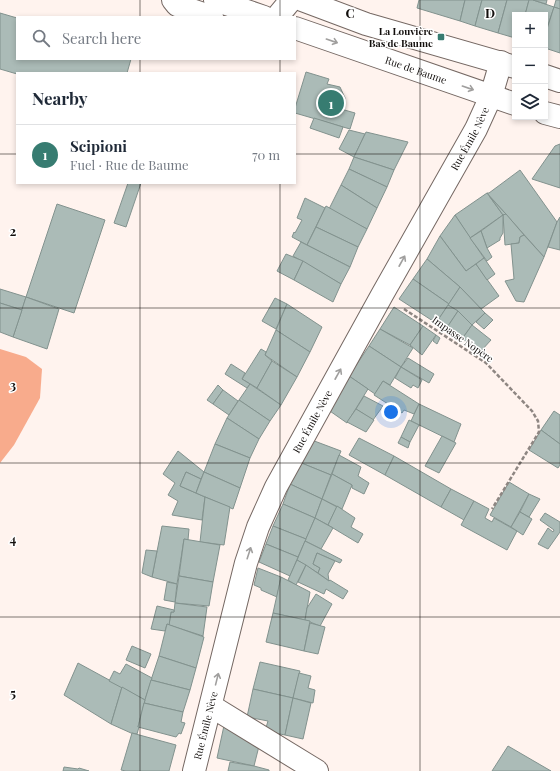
<!DOCTYPE html>
<html lang="en">
<head>
<meta charset="utf-8">
<style>
  :root { --surface:#fff; --page:#f2f2f3; --text:#1f2937; --muted:#747a83; --line:#e0e1e3; --accent:#377c71 }
  body { margin:0; font-family:"Playfair Display",serif; background:var(--page); color:var(--text) }
  .controls { position:absolute; right:12px; top:12px; display:grid; overflow:hidden; border-radius:0px; box-shadow:0 2px 6px #0003 }
  .controls button { width:36px; height:36px; display:grid; place-items:center; padding:0; border:0; border-bottom:1px solid var(--line); background:var(--surface); color:var(--text); font:20px sans-serif }
  .you { position:absolute; left:391px; top:412px; width:14px; height:14px; margin:-10px; border:3px solid #fff; border-radius:50%; background:#1a73e8; box-shadow:0 0 0 6px #1a73e833 }
  .badge { display:grid; place-items:center; width:26px; height:26px; border-radius:50%; background:var(--accent); color:#fff; font-size:13px; font-weight:700 }
  .pin { position:absolute; translate:-50% -50%; border:2px solid #fff; box-shadow:0 1px 4px #0006 }
  .list { margin:0; padding:0; list-style:none }
  h2 { display:flex; justify-content:space-between; align-items:center; height:52px; margin:0; padding:0 16px; font-size:17px }
  h2 small { font-size:13px; font-weight:400; color:var(--muted) }
  .list li { display:grid; grid-template-columns:26px 1fr auto; gap:12px; align-items:center; box-sizing:border-box; height:60px; padding:0 16px; border-top:1px solid var(--line) }
  .list b { display:block; font-size:15px; white-space:nowrap }
  .list p { margin:0; font-size:13px; white-space:nowrap; color:var(--muted) }
  .list em { font-size:13px; font-style:normal; color:var(--muted) }
  .icon { flex:none; width:22px; height:22px; fill:none; stroke:currentColor; stroke-width:2; stroke-linecap:round; stroke-linejoin:round }
  .map { position:relative; flex:none; width:560px; height:771px; overflow:hidden }
  .search { position:absolute; background:var(--surface); box-shadow:0 2px 6px #0003; left:16px; top:16px; width:280px; height:44px; display:flex; align-items:center; gap:10px; box-sizing:border-box; padding:0 14px; border-radius:0px; color:var(--muted); font-size:15px }
  .panel { position:absolute; background:var(--surface); box-shadow:0 2px 6px #0003; left:16px; top:72px; width:280px; height:112px; border-radius:0px }
  .map>svg:first-child { display:block }
  .forest { fill:#f8ab8c }
  .building { fill:#abbbb7; stroke:#82928e }
  .lines { fill:none; stroke-linecap:round; stroke-linejoin:round }
  .minor-casing { stroke:#756863; stroke-width:24 }
  .major-casing { stroke:#756863; stroke-width:24 }
  .path { stroke:#8e8682; stroke-width:2.5; stroke-dasharray:4 2; stroke-linecap:butt }
  .minor { stroke:#fff; stroke-width:22 }
  .major { stroke:#fff; stroke-width:22 }
  .oneway { stroke:#a09f9e }
  .grid { fill:none; stroke:#120e0c; stroke-width:1; stroke-opacity:0.55 }
  .poi-dot { fill:#377c71; stroke:#fff; stroke-width:1.5 }
  .labels { text-anchor:middle; dominant-baseline:central; stroke-width:3; stroke-linejoin:round; paint-order:stroke }
  .poi-label { font-size:10px; font-weight:bold; fill:#120e0c; stroke:#fff; text-anchor:end }
  .street-label { font-size:10px; fill:#120e0c; stroke:#fff }
  .grid-label { font-size:13px; text-anchor:middle; font-weight:bold; fill:#120e0c; stroke:#fff; stroke-width:3; stroke-linejoin:round; paint-order:stroke }
</style>
</head>
<body>
<div class="map">
<svg width="560" height="771" viewBox="0 0 560 771">
  <rect width="100%" height="100%" fill="#fff3ee"/>
  <path class="forest" d="M0 349 26 357 42 369 40 398 14 445 0 463Z"/>
  <g class="building">
    <path d="M419 0H465L460 21 417 8Z"/>
    <path d="M465 0H482L475 26 460 21Z"/>
    <path d="M482 0H507L498 33 475 26Z"/>
    <path d="M507 0H529L525 15H515V38L498 33Z"/>
    <path d="M529 0H533L554 7 545 35V15H525Z"/>
    <path d="M533 0H547L546 4Z"/>
    <path d="M556 0H560V9L554 7Z"/>
    <path d="M554 7 560 9V53L545 48V35Z"/>
    <path d="M0 13 17 18V59H131L127 73H17V74L0 69Z"/>
    <path d="M306 72 329 79 327 84 340 87 345 98 341 109 355 113 350 129 295 113V108Z"/>
    <path d="M314 118 343 127 339 138 310 128Z"/>
    <path d="M349 130 365 134 354 157 339 149Z"/>
    <path d="M366 132 408 142 394 170 354 157Z"/>
    <path d="M560 144V188L532 179 555 146Z"/>
    <path d="M354 157 394 170 387 187 349 169Z"/>
    <path d="M349 169 387 187 377 208 341 185Z"/>
    <path d="M520 170 557 222 544 257 487 193H489Z"/>
    <path d="M128 183H141L126 227 114 223Z"/>
    <path d="M341 185 377 208 367 229 329 209Z"/>
    <path d="M487 193 503 215 470 238 455 215Z"/>
    <path d="M490 197 506 214 503 215Z"/>
    <path d="M305 198 325 208 307 245 292 237 294 232 295 233 302 220 297 218Z"/>
    <path d="M57 204 105 220 74 313 26 297Z"/>
    <path d="M326 206 367 229 358 247 316 227Z"/>
    <path d="M506 214 524 235 520 237 519 243 505 245 503 215Z"/>
    <path d="M455 215 484 258 466 271 440 236Z"/>
    <path d="M503 215V233L500 238V240L487 248 481 231Z"/>
    <path d="M560 217V250L548 247 557 222Z"/>
    <path d="M316 227 358 247 350 267 307 245Z"/>
    <path d="M481 231 487 248 492 257 487 261 470 238Z"/>
    <path d="M524 235 544 257 524 302 516 301 505 281 514 279 511 244 519 243 520 237Z"/>
    <path d="M440 236 466 271 476 264 499 296 481 309 460 287 427 259Z"/>
    <path d="M301 242 350 267 341 284 293 256Z"/>
    <path d="M286 254 303 261 294 280 277 271Z"/>
    <path d="M484 258 495 274 487 280 476 264Z"/>
    <path d="M427 259 460 287 449 304 413 279Z"/>
    <path d="M303 261 341 284 333 302 294 280Z"/>
    <path d="M413 279 449 304 436 323 399 299Z"/>
    <path d="M460 287 485 313 472 325 458 311 448 305Z"/>
    <path d="M0 289 26 297 22 310 0 303Z"/>
    <path d="M26 297 59 309 47 349 13 337Z"/>
    <path d="M275 298 287 304 276 329 262 321Z"/>
    <path d="M0 303 22 310 13 337 0 332Z"/>
    <path d="M287 304 322 327 310 352 276 330Z"/>
    <path d="M448 305 458 311 446 329 436 323Z"/>
    <path d="M394 307 423 326 410 345 380 329Z"/>
    <path d="M458 311 472 325 462 339 446 329Z"/>
    <path d="M485 313 493 320 484 329 476 322Z"/>
    <path d="M472 325 491 340 481 351 462 339Z"/>
    <path d="M423 326 436 335 422 355 410 345Z"/>
    <path d="M380 329 413 348 401 367 369 346Z"/>
    <path d="M276 330 310 352 297 377 265 355Z"/>
    <path d="M436 335 440 338 437 344 433 341Z"/>
    <path d="M369 346 401 367 390 385 383 381 375 394 349 376Z"/>
    <path d="M261 349 266 352 265 355 272 361 257 388 242 379Z"/>
    <path d="M408 358 434 374 429 383 401 367Z"/>
    <path d="M272 361 297 377 281 405 257 388Z"/>
    <path d="M231 364 245 373 242 379 250 384 247 388 225 374Z"/>
    <path d="M401 367 422 380 418 388 413 385 411 388 395 378Z"/>
    <path d="M349 376 368 389 347 423 327 409Z"/>
    <path d="M383 381 419 404 414 414 404 410 402 413 374 395Z"/>
    <path d="M250 384 281 405 270 421 239 400Z"/>
    <path d="M218 385 223 390 213 404 207 400Z"/>
    <path d="M223 390 238 401 229 415 213 404Z"/>
    <path d="M364 396 383 406 373 420 356 409Z"/>
    <path d="M239 400 270 421 259 439 227 418Z"/>
    <path d="M419 404 461 424 454 442 411 421Z"/>
    <path d="M356 409 374 420 366 432 347 422Z"/>
    <path d="M554 411 560 415V444L541 430Z"/>
    <path d="M227 418 259 439 250 458 215 444Z"/>
    <path d="M409 420 419 425 410 442 401 437Z"/>
    <path d="M541 430 560 444V465L558 468 529 450Z"/>
    <path d="M442 436 456 443 439 473 425 466Z"/>
    <path d="M401 437 410 442 408 448 398 443Z"/>
    <path d="M359 438 394 456 385 475 349 455Z"/>
    <path d="M309 439 341 451 331 475 299 462Z"/>
    <path d="M215 444 250 458 240 488 204 472Z"/>
    <path d="M178 451 204 472 201 479 186 472 180 486 205 497 202 520 172 515 178 501 168 495 175 483 163 474Z"/>
    <path d="M339 455 361 467 358 476 369 483 364 494 352 488V485L332 474Z"/>
    <path d="M394 456 451 489 441 507 385 475Z"/>
    <path d="M299 462 331 475 322 499 290 484Z"/>
    <path d="M186 472 201 479 196 493 180 486Z"/>
    <path d="M204 472 240 488 233 509 196 493Z"/>
    <path d="M332 474 352 485 342 509 322 499Z"/>
    <path d="M509 482 529 494 511 527 490 515Z"/>
    <path d="M290 484 322 499 315 518 283 504Z"/>
    <path d="M451 489 474 501 464 520 441 507Z"/>
    <path d="M529 494 540 499 529 517 520 512Z"/>
    <path d="M205 497 230 507 224 545 200 542Z"/>
    <path d="M322 499 337 507 328 525 315 518Z"/>
    <path d="M474 501 489 509 485 518 492 522 494 518 517 531 507 550 461 525Z"/>
    <path d="M283 504 315 518 306 539 273 526Z"/>
    <path d="M337 506 355 518 351 527 363 534 358 543 328 525Z"/>
    <path d="M520 512 532 519 523 535 511 527Z"/>
    <path d="M545 513 560 522V532L548 549 538 544 548 528 553 532 554 530 540 520Z"/>
    <path d="M315 518 333 528 321 549 305 541Z"/>
    <path d="M162 526 189 529 188 540 184 539 177 584 152 577Z"/>
    <path d="M273 526 306 539 298 557 266 544Z"/>
    <path d="M184 539 220 545 213 582 179 576Z"/>
    <path d="M305 541 321 549 342 560 340 563 317 553 313 564 320 568 318 573 297 560Z"/>
    <path d="M266 544 298 557 290 576 259 562Z"/>
    <path d="M146 550 157 551 152 577 142 573Z"/>
    <path d="M317 553 335 561 328 574 329 581 318 573 320 568 313 564Z"/>
    <path d="M297 560 306 565 296 585 288 580Z"/>
    <path d="M306 565 329 581 330 580 348 591 343 599 326 589 324 594 298 582Z"/>
    <path d="M258 568 281 577 277 597 261 590V588L254 585Z"/>
    <path d="M179 576 213 582 209 606 175 603Z"/>
    <path d="M281 577 310 592 305 620 273 613Z"/>
    <path d="M167 582 177 584 175 602 164 600Z"/>
    <path d="M316 594 332 604 320 626 305 620 307 608Z"/>
    <path d="M175 603 207 607 203 636 169 625 171 612H174Z"/>
    <path d="M157 606 174 610V612H171L169 625 167 624 165 631 151 629Z"/>
    <path d="M273 613 310 621 304 651 266 642Z"/>
    <path d="M310 623 325 627 318 654 304 651Z"/>
    <path d="M167 624 204 637 196 668 159 656Z"/>
    <path d="M132 646 151 654 145 668 126 660Z"/>
    <path d="M159 656 196 668 190 690 151 680Z"/>
    <path d="M260 662 300 671 293 698 253 689Z"/>
    <path d="M78 663 122 687 111 724 64 695Z"/>
    <path d="M126 664 152 678 145 700 109 681 114 671 120 674Z"/>
    <path d="M299 673 311 676 308 688 315 690 313 703 293 698Z"/>
    <path d="M151 680 190 690 183 712 144 703Z"/>
    <path d="M122 687 145 700 138 727H139L137 734 131 733 111 724Z"/>
    <path d="M253 689 293 698 285 735 265 731 268 721 247 717Z"/>
    <path d="M293 698 311 703 303 739 285 735Z"/>
    <path d="M144 703 183 712 181 722 185 723 181 734 179 733 176 737 138 727Z"/>
    <path d="M225 721 260 742 254 766 217 758Z"/>
    <path d="M132 733 176 745 169 771H126L121 770Z"/>
    <path d="M508 746 551 771H492Z"/>
    <path d="M230 762 254 766 269 770V771H228Z"/>
    <path d="M64 767 78 769 79 768 89 771H63Z"/>
  </g>
  <g class="lines">
    <g class="minor-casing">
      <g id="minor">
        <path d="M173 0 177 5 212 17"/>
        <path d="M277 17 291 0"/>
        <path d="M211 706 317 771"/>
        <path id="s1" d="M194 771 246 563 258 527 276 487 382 295 476 129 491 96 501 62"/>
      </g>
    </g>
    <g class="major-casing">
      <g id="major">
        <path d="M215 0 264 17"/>
        <path d="M302 0 366 24 515 67"/>
        <path id="s2" d="M295 28 515 104"/>
        <path d="M545 76 560 81"/>
        <path d="M545 113 560 117"/>
      </g>
    </g>
    <path class="path" d="M404 309 486 363 532 411 538 421 539 432 492 509"/>
    <use href="#minor" class="minor"/>
    <use href="#major" class="major"/>
  </g>
  <defs><path id="oneway-shaft" d="M-6 0H5M1.5-3L5.5 0L1.5 3" fill="none" stroke-width="1.6" stroke-linecap="round" stroke-linejoin="round"/></defs>
  <g class="oneway">
    <use href="#oneway-shaft" transform="translate(332 41) rotate(19)"/>
    <use href="#oneway-shaft" transform="translate(468 88) rotate(19)"/>
    <use href="#oneway-shaft" transform="translate(402 261) rotate(-61)"/>
    <use href="#oneway-shaft" transform="translate(338 374) rotate(-61)"/>
    <use href="#oneway-shaft" transform="translate(249 553) rotate(-72)"/>
    <use href="#oneway-shaft" transform="translate(217 679) rotate(-76)"/>
  </g>
  <path class="grid" d="M140 0V17M280 0V17M420 0V771M140 59V73M280 59V73M0 154H17M295 154H560M140 183V771M280 183V771M0 308H560M0 463H560M0 617H560"/>
  <rect class="poi-dot" x="437" y="33" width="8" height="8" rx="2"/>
  <g class="labels">
    <g class="poi-label">
      <text x="433" y="31">La Louvière<tspan x="433" dy="12">Bas de Baume</tspan></text>
    </g>
    <g class="street-label">
      <text stroke="none"><textPath href="#s2" startOffset="128">Rue de Baume</textPath></text>
      <text stroke="none"><textPath href="#s1" startOffset="695">Rue Émile Nève</textPath></text>
      <text transform="translate(463 339) rotate(35)">Impasse Nopère</text>
      <text stroke="none"><textPath href="#s1" startOffset="371">Rue Émile Nève</textPath></text>
      <text stroke="none"><textPath href="#s1" startOffset="47">Rue Émile Nève</textPath></text>
    </g>
  </g>
  <g class="grid-label">
    <text x="350" y="18">C</text>
    <text x="490" y="18">D</text>
    <text x="13" y="236">2</text>
    <text x="13" y="390">3</text>
    <text x="13" y="544">4</text>
    <text x="13" y="698">5</text>
  </g>
</svg>
<div class="controls">
<button>+</button>
<button>−</button>
<button><svg class="icon" aria-label="layers" viewBox="0 0 24 24"><path d="M12 4l9 5-9 5-9-5zM3 14l9 5 9-5"/></svg></button>
</div>
<div class="you"></div>
<div class="pin badge" style="left:331px;top:103px">1</div>
<div class="search"><svg class="icon" aria-label="search" viewBox="0 0 24 24"><circle cx="10" cy="10" r="6"/><path d="M15 15l6 6"/></svg>Search here</div>
<section class="panel">
<h2>Nearby<small></small></h2>
<ul class="list">
<li><span class="badge">1</span><div><b>Scipioni</b><p>Fuel · Rue de Baume</p></div><em>70 m</em></li>
</ul>
</section>
</div>
</body>
</html>
